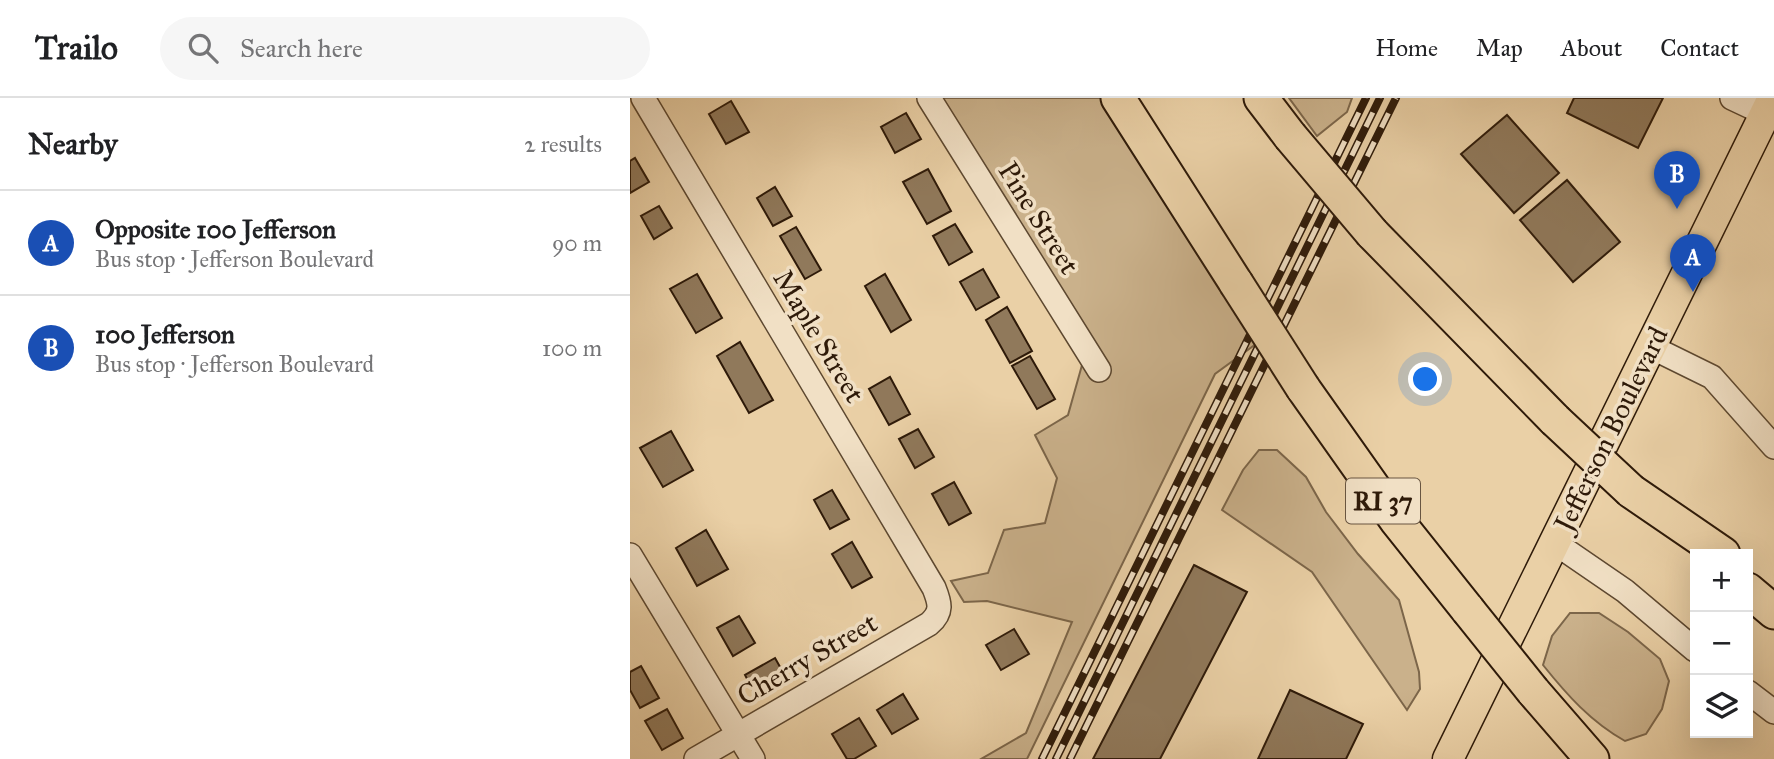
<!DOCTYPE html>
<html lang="en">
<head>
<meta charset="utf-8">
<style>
  :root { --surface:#fff; --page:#f6f6f6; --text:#202124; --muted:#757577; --line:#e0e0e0; --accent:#8f2418 }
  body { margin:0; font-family:"IM FELL Great Primer",serif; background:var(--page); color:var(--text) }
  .controls { position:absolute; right:21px; bottom:21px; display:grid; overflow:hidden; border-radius:0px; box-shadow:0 7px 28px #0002 }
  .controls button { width:63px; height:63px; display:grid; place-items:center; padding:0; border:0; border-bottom:2px solid var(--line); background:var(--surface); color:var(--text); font:35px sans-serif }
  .you { position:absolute; left:796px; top:282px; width:24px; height:24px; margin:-18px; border:5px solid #fff; border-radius:50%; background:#1a73e8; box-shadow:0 0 0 10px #1a73e833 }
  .badge { display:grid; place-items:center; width:46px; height:46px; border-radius:50%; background:var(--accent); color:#fff; font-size:23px; font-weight:700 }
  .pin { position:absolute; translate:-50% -58px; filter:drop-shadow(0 2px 4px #0008) }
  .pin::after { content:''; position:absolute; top:37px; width:24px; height:21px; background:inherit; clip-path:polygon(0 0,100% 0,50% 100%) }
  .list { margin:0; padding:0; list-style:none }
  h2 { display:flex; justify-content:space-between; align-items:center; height:91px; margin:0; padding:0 28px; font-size:30px }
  h2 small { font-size:23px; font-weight:400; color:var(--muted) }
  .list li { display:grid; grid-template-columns:46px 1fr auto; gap:21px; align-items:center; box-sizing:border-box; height:105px; padding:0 28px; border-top:2px solid var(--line) }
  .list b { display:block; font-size:26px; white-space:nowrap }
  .list p { margin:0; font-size:23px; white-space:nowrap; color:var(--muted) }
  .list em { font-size:23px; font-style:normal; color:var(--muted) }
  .icon { flex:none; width:38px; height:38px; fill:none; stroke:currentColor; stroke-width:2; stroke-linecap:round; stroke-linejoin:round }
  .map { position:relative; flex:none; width:1144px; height:661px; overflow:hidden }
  header { display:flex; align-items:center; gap:42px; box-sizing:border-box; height:98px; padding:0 35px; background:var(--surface); border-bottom:2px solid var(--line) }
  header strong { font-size:33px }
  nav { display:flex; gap:38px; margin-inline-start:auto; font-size:24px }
  .search { width:490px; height:63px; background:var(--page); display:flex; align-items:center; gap:18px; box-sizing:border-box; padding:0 24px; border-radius:38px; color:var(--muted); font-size:26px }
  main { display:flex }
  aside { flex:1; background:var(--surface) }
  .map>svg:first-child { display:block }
  .green { fill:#cab18b; stroke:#7c664a; stroke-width:2 }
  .building { fill:#90795b; stroke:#2e1a09; stroke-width:2 }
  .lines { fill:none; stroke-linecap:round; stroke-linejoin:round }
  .minor-casing { stroke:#5d4830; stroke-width:26 }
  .major-casing { stroke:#2e1a09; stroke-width:33 }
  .highway-casing { stroke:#2e1a09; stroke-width:37 }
  .minor { stroke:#f1e0c5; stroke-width:23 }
  .major { stroke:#ead0a6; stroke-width:30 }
  .highway { stroke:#ead0a6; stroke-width:33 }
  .rail-casing { stroke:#2e1a09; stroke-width:8 }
  .rail { stroke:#f1e0c5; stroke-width:5; stroke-dasharray:16; stroke-linecap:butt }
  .highway-bridge-casing { stroke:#2e1a09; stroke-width:37; stroke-linecap:butt }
  .highway-bridge { stroke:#ead0a6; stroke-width:33 }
  .labels { text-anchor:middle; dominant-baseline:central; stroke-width:7; stroke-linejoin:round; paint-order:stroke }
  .shield { fill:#f1e0c5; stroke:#685541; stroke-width:2 }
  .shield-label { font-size:26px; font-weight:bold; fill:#2e1a09 }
  .street-label { font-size:28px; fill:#2e1a09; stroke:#f1e0c5 }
</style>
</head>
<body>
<header>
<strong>Trailo</strong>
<div class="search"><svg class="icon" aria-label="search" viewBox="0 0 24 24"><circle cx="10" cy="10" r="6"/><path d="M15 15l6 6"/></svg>Search here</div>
<nav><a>Home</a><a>Map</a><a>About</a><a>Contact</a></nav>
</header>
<main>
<aside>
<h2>Nearby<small>2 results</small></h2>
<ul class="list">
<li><span class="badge" style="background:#1a4fb4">A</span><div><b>Opposite 100 Jefferson</b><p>Bus stop · Jefferson Boulevard</p></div><em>90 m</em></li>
<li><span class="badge" style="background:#1a4fb4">B</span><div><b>100 Jefferson</b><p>Bus stop · Jefferson Boulevard</p></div><em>100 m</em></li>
</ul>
</aside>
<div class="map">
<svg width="1144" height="661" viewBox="0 0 1144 661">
  <rect width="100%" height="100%" fill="#ead0a6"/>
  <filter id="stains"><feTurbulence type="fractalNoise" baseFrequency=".00286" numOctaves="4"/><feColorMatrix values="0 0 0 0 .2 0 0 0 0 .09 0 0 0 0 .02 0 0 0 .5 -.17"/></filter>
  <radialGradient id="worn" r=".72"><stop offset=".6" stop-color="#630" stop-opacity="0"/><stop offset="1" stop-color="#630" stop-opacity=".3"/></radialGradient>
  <g class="green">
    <path d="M304 0H486L630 243 585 276 397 661H351L396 635 442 524 357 503 334 504 321 483 358 475 374 432 415 425 427 380 405 337 438 317 454 260Z"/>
    <path d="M659 0H722L717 14 687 38Z"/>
    <path d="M629 352H647L676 379 696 414 728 456 769 502 789 574 790 591 777 612 682 474 592 412 613 372Z"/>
    <path d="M940 515H969L998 534 1030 561 1039 583 1032 611 1016 636 995 643C961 624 937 597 913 567L922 538Z"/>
  </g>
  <g class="building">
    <path d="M944 0H1033L1008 50 937 15Z"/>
    <path d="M101 3 119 34 96 46 79 16Z"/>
    <path d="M276 15 291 41 265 55 251 29Z"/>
    <path d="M877 17 929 75 884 115 831 56Z"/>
    <path d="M5 60 19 84 0 95V63Z"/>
    <path d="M298 71 321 113 297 126 273 84Z"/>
    <path d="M937 82 990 144 943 184 890 122Z"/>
    <path d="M145 89 162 118 143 128 127 100Z"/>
    <path d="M29 108 42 130 24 141 11 118Z"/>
    <path d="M325 126 342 154 319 167 303 138Z"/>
    <path d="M166 129 191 172 175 181 150 138Z"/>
    <path d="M353 171 369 199 346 212 330 184Z"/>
    <path d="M67 176 92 220 66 235 40 191Z"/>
    <path d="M255 176 281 222 261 234 235 188Z"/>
    <path d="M377 209 402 253 380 265 356 222Z"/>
    <path d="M110 244 143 302 119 315 87 258Z"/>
    <path d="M400 258 425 301 407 311 382 268Z"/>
    <path d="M260 279 280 316 259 327 239 291Z"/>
    <path d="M288 331 304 359 285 370 269 341Z"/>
    <path d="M41 333 63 372 33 389 10 350Z"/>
    <path d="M324 384 341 415 319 427 302 396Z"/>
    <path d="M202 392 219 421 200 431 184 402Z"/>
    <path d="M76 432 98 471 67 488 46 450Z"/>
    <path d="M222 444 242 479 222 490 202 456Z"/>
    <path d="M564 467 617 494 530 661H463Z"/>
    <path d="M109 518 125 545 103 558 87 530Z"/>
    <path d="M384 531 399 556 371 572 356 547Z"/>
    <path d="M145 560 158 583 127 600 115 577Z"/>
    <path d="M11 568 29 600 10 610 0 592V574Z"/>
    <path d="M660 592 733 626 716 661H628Z"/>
    <path d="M273 596 288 621 262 636 247 612Z"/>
    <path d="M37 611 53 640 32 652 15 623Z"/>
    <path d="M229 620 246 648 224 661H217L202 636Z"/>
  </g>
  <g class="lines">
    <g class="minor-casing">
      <g id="minor">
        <path d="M13 0 304 490C310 505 313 514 299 526L66 661"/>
        <path d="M299 0 469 272"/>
        <path d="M1102 0 1136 16"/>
        <path d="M1021 249 1082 279 1144 349"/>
        <path d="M925 445 995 493 1065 552"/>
        <path d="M0 457 123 661"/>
        <path d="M1118 594 1144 614"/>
      </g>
    </g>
    <g class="major-casing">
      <path id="major" d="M818 661 1143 0"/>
    </g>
    <g class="highway-casing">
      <g id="highway">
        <path d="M488 0 606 185"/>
        <path d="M631 0 660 38"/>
        <path d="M742 135 925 322"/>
        <path d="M673 290 767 423 838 512"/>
        <path d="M1001 393 1093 456"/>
        <path d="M1118 492 1144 514"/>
        <path d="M903 593 962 661"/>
      </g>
    </g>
    <use href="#minor" class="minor"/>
    <use href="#major" class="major"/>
    <use href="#highway" class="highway"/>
    <g class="rail-casing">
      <g id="rail">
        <path d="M412 661 736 0"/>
        <path d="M426 661 750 0"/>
        <path d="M440 661 766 0"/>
      </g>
    </g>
    <use href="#rail" class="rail"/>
    <g class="highway-bridge-casing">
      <g id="highway-bridge">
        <path d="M660 38 742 135"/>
        <path d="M606 185 673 290"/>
        <path d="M925 322 1001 393"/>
        <path d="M838 512 903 593"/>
      </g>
    </g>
    <use href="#highway-bridge" class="highway-bridge"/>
  </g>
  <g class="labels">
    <rect class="shield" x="716" y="380.5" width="74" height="45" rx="5"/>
    <g class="shield-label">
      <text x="753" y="403">RI 37</text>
    </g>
    <g class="street-label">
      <text transform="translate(409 120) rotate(58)">Pine Street</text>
      <text transform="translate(189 238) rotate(59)">Maple Street</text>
      <text transform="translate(981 331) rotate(-64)">Jefferson Boulevard</text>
      <text transform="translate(177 561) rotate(-30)">Cherry Street</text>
    </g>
  </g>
  <rect width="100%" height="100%" filter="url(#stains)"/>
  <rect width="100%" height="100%" fill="url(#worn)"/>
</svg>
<div class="controls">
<button>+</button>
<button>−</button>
<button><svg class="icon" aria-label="layers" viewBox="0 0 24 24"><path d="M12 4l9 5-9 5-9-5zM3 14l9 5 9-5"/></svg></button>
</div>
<div class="you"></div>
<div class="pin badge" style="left:1063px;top:194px;background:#1a4fb4">A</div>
<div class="pin badge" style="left:1047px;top:111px;background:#1a4fb4">B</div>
</div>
</main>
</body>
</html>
